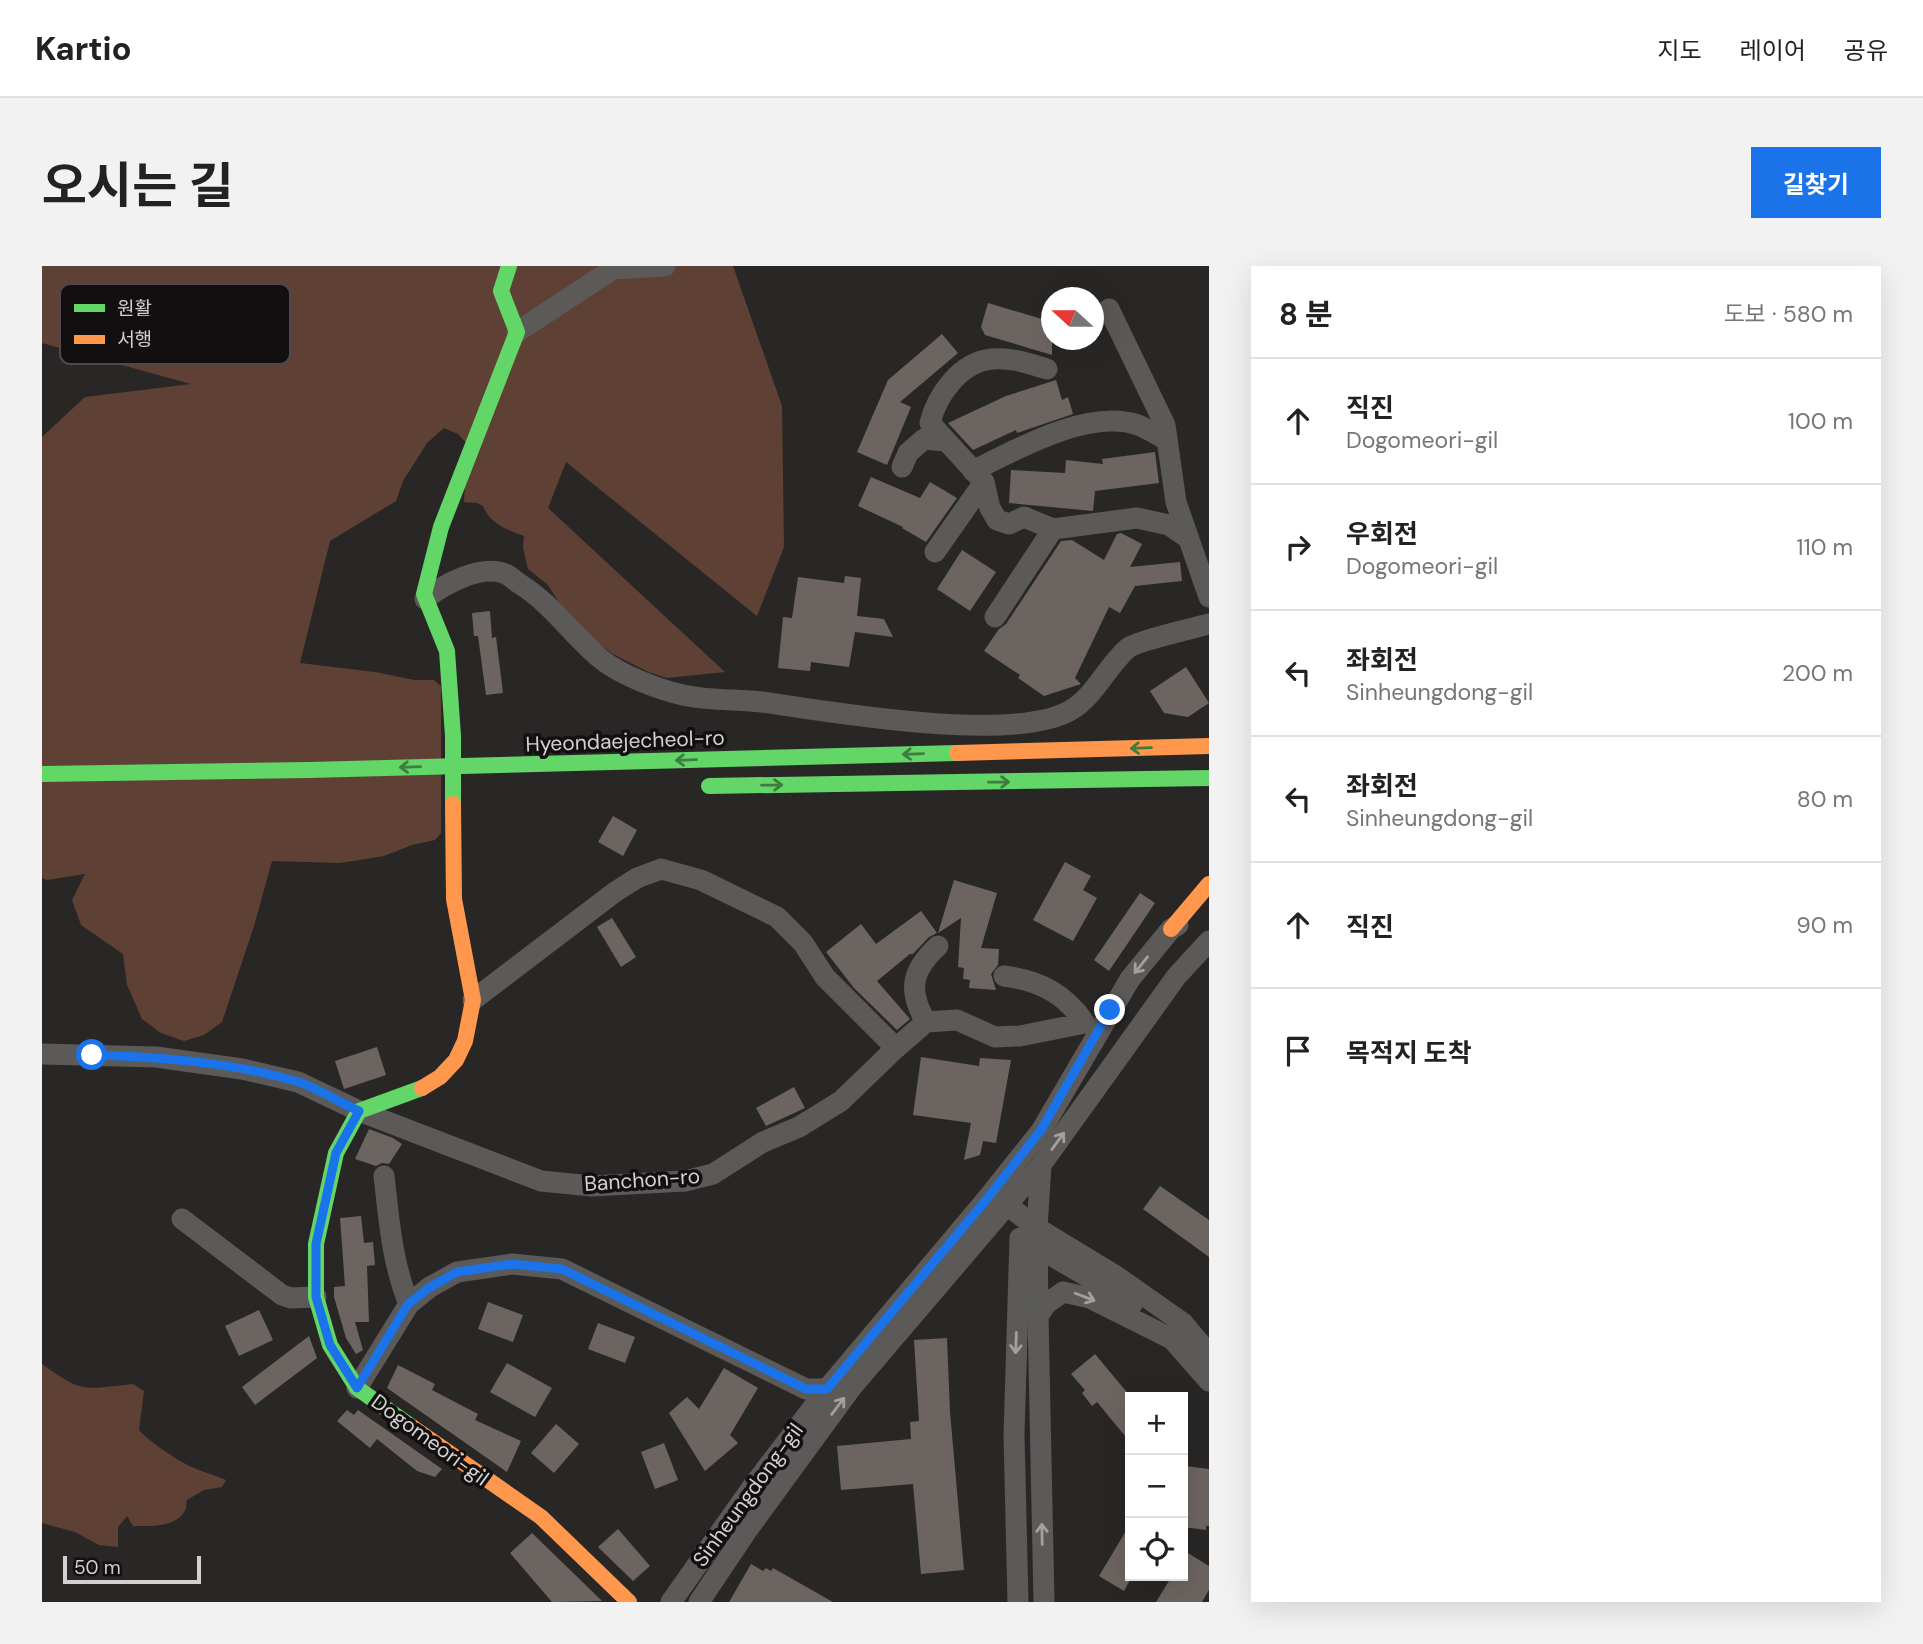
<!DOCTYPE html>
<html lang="ko">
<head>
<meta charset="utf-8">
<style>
  :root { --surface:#fff; --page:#f2f2f2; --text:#222; --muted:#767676; --line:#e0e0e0; --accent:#1a73e8 }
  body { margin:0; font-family:"DM Sans","Noto Sans KR",sans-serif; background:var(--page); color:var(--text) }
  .controls { position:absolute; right:21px; bottom:21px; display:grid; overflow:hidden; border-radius:0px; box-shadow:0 7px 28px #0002 }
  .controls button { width:63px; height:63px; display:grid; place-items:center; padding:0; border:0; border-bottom:2px solid var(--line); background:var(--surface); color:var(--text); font:35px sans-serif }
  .compass { position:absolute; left:999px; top:21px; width:63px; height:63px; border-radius:50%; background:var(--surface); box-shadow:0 7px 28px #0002; rotate:291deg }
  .scale { position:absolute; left:21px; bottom:18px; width:138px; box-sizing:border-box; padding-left:7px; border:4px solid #d3d1d0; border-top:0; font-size:19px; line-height:24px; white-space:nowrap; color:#d3d1d0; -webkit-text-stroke:5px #110f0f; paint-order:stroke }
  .stop { position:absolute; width:21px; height:21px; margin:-16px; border:5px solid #1a73e8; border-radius:50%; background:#fff }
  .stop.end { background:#1a73e8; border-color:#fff; box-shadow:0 2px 7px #0008 }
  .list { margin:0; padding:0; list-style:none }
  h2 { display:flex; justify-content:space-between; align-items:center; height:91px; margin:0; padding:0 28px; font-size:30px }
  h2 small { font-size:23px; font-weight:400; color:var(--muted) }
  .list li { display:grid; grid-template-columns:46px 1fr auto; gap:21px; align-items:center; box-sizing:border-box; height:126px; padding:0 28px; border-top:2px solid var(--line) }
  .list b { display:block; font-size:26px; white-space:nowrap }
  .list p { margin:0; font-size:23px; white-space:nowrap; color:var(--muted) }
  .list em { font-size:23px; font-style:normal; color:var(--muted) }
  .icon { flex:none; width:38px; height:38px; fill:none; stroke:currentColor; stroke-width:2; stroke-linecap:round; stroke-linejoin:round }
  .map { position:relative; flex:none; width:1167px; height:1336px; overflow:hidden; border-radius:0px }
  header { display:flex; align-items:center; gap:42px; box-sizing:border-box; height:98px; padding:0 35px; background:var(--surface); border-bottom:2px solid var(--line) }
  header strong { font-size:33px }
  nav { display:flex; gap:38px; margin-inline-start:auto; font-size:24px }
  .intro { display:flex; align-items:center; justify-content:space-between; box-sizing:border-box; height:168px; padding:0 42px }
  h1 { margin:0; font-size:49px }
  .button { padding:18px 32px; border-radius:0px; background:var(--accent); color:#fff; font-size:24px; font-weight:700 }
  main { display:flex; gap:42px; padding:0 42px }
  aside { flex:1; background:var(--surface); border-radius:0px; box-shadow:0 7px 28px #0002 }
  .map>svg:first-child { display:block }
  .forest { fill:#5e4134 }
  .building { fill:#6c6460 }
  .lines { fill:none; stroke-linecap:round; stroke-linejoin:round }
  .street { stroke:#5b5a59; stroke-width:21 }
  .fast { stroke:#63d668; stroke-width:16 }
  .slow { stroke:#ff974d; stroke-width:16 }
  .oneway { stroke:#3e7c40 }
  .oneway2 { stroke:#a3a1a0 }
  .route { stroke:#1a73e8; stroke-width:9 }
  .labels { text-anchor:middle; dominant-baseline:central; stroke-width:7; stroke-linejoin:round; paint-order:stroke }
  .street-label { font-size:21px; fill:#d3d1d0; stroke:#110f0f }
  .key { fill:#110f0f; stroke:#4b4949; stroke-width:2 }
  .key-label { font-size:19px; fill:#d3d1d0 }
</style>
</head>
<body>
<header>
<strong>Kartio</strong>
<nav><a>지도</a><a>레이어</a><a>공유</a></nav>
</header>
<div class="intro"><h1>오시는 길</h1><a class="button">길찾기</a></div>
<main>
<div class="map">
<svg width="1167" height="1336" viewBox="0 0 1167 1336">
  <rect width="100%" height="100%" fill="#292726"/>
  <g class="forest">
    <path d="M0 0H691L740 140 742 281 715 350 524 196 506 242 683 406 625 412 606 406 571 388 533 360 505 318 486 303 481 282 482 270C466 264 448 258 441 240L435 237 422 236 425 178 416 168 402 162 385 177 361 215 354 235 288 275 258 397 333 406 372 414H392L399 420V567L393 574 370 579 342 590 298 597 230 595 212 660 180 756 162 769 142 775 119 767 100 753 85 719 81 688 39 659 30 634 43 608 5 614 0 612V171L43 131 149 118 0 77Z"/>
    <path d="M0 1098C41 1128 43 1123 91 1118L102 1125 97 1164C106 1175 139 1197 152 1202 163 1207 173 1209 184 1214L180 1221 162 1224 145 1234C144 1238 145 1243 142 1246 133 1262 106 1260 91 1260L85 1250 76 1261V1281L57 1279 33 1266 0 1257Z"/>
  </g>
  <g class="building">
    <path d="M946 37 1010 56V89L943 69 939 61Z"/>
    <path d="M900 68 916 87 858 136 869 141 845 199 815 186 846 114Z"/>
    <path d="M1014 114 1020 134 1026 131 1031 148 975 167 974 164 931 184 906 157 964 130Z"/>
    <path d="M1113 186 1117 217 1053 225 1051 245 967 237 969 204 1023 207 1024 194 1061 198 1060 193Z"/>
    <path d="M829 211 878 232 888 216 915 232 884 276 860 262 861 261 816 240Z"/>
    <path d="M1079 267 1100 278 1088 301 1138 296 1140 315 1093 320 1078 347 1067 341 1033 412 1039 418 1002 430 976 412 978 409 942 385 957 363 964 358 1019 275 1030 274 1062 294 1075 268Z"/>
    <path d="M920 284 954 306 928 345 895 323Z"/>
    <path d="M803 310 819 312 815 350 842 353 851 371 813 366 807 401 769 396 768 405 736 402 741 351 750 352 756 311 802 317Z"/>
    <path d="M448 345 450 372 454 371 461 427 444 429 436 370H432L430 347Z"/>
    <path d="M1144 401 1167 437 1146 451 1122 447 1108 425Z"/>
    <path d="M571 550 595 564 581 590 556 576Z"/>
    <path d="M1023 596 1049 610 1041 624 1055 632 1031 675 991 654Z"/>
    <path d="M912 614 955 627 939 682 957 683 956 699 949 708 954 724 927 722 928 714 921 713 922 702 916 701 919 652 896 667Z"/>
    <path d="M1098 627 1113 637 1067 705 1052 694Z"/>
    <path d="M879 645 895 667 887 671 871 688H868L835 715 868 753 855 764 812 722 784 686 819 658 834 678Z"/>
    <path d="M570 652 594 691 579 701 555 661Z"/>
    <path d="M335 781 344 809 302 823 293 795Z"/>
    <path d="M879 791 937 800 938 792 969 794 954 877 941 875 938 889 922 894 929 857 871 849Z"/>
    <path d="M752 821 763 842 724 860 714 842Z"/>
    <path d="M327 863 351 872 360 878 347 898 340 897 334 900 313 893Z"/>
    <path d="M1118 920 1167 954V991L1101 943Z"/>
    <path d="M319 950 322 977 331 976 333 999 325 1000 327 1056H313L321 1084 314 1088 304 1072 292 1031V1021L303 1020 298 952Z"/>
    <path d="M446 1036 481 1049 471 1076 436 1063Z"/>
    <path d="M217 1044 231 1074 197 1090 183 1060Z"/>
    <path d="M556 1057 593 1071 583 1097 546 1083Z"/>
    <path d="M267 1070 275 1092 213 1139 200 1121Z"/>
    <path d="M905 1072 908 1146 922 1304 879 1308 871 1218 799 1224 795 1180 869 1173 868 1156 877 1155 872 1074Z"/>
    <path d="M1053 1088 1088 1130V1176L1055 1136 1050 1140 1040 1127 1043 1124 1029 1108Z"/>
    <path d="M465 1097 510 1122 493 1151 448 1126Z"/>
    <path d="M356 1099 393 1118 390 1124 436 1148 433 1154 479 1175 465 1206 345 1122Z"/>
    <path d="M682 1102 716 1122 688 1169 696 1177 663 1205 627 1147 645 1131 657 1143Z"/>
    <path d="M305 1144 312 1149 316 1144 400 1203 393 1211 375 1205 335 1173 328 1182 295 1155Z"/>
    <path d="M514 1158 537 1178 512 1207 489 1187Z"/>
    <path d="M622 1177 636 1214 613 1223 599 1186Z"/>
    <path d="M1143 1200 1167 1203V1260H1164V1264L1141 1261Z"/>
    <path d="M1088 1258V1314L1082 1325 1057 1310Z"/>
    <path d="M576 1263 608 1300 591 1315 556 1281Z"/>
    <path d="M490 1267 560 1335 510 1336 468 1287Z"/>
    <path d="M1141 1284 1167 1300V1324L1160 1336H1114L1130 1310H1141Z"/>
    <path d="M709 1298 721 1305 724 1302 729 1305 731 1302 791 1336H687Z"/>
  </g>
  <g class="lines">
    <g class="street">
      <path d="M1067 43 1123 159 1134 236 1167 331"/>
      <path d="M475 66 571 3 623 0"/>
      <path d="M1005 103C988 98 969 91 950 93 918 96 895 129 888 157L942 216 948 242 955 254 967 258 982 251 1011 263 1095 252 1127 259 1146 272"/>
      <path d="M860 201 866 187 882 173 903 175"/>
      <path d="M931 205C975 183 1047 142 1096 159 1106 163 1116 169 1125 174"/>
      <path d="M893 286 942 216"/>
      <path d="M383 333C401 319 437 299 461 307 466 308 473 315 478 318 511 339 530 369 559 393 578 409 618 424 641 429 667 435 695 433 720 436 788 446 972 478 1029 444 1053 430 1065 400 1086 382 1095 375 1152 362 1167 358"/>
      <path d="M953 351 1011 263"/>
      <path d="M431 734 573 626 595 612 619 603 659 614 735 651 761 677 783 711 854 782"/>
      <path d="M884 756C865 724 870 704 896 680"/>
      <path d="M0 788 114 791 200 803 256 816 317 845 499 915 550 920 643 915 671 908 721 876 757 861 799 835 854 782 884 756 915 754 953 771 978 770 1043 757C1022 727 998 715 962 710"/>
      <path d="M342 910C347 953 350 997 367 1038"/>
      <path d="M956 932 995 962 1074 1010 1141 1057 1167 1088"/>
      <path d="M140 953 240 1029 249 1032 274 1031"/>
      <path d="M986 976 1091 1037"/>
      <path d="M996 1050 995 962 999 899 1134 711 1167 675"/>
      <path d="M315 1122 367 1038 388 1021 415 1006 470 998 520 1003 764 1123H785"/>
      <path d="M629 1336 711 1220 785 1123 944 934 999 865 1088 713 1129 663 1136 659"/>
      <path d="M657 1336 706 1263 809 1122 999 899"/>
      <path d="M976 1336 972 1169 978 972"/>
      <path d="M1002 1336 996 1050 1004 1038 1021 1026 1048 1032 1130 1073 1167 1115"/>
    </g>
    <g class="fast">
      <path d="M0 508 267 504 915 487"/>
      <path d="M667 520 1167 512"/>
      <path d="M411 538V470L405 385 382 328 399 261 475 66 459 25 467 0"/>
      <path d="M370 1161 315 1122 288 1079 274 1031V978L294 887 317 845 380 822"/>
    </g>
    <g class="slow">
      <path d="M915 487 1167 480"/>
      <path d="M1129 663 1167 618"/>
      <path d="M380 822 398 811 414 794 423 775 431 734 412 633 411 538"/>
      <path d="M370 1161 499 1251 587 1336"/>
    </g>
  </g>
  <defs><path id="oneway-shaft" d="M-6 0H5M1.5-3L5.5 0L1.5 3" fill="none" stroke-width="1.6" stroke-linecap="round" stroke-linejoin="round" transform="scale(1.75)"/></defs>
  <g class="oneway">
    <use href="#oneway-shaft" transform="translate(1099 482) rotate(178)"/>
    <use href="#oneway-shaft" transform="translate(871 488) rotate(178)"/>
    <use href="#oneway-shaft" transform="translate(644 494) rotate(178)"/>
    <use href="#oneway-shaft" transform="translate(368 501) rotate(178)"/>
    <use href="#oneway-shaft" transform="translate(957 516) rotate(-1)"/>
    <use href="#oneway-shaft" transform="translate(730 519) rotate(-1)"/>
  </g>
  <g class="oneway2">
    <use href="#oneway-shaft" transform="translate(1099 699) rotate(129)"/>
    <use href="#oneway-shaft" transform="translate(1016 875) rotate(-54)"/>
    <use href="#oneway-shaft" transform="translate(1043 1031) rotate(21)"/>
    <use href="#oneway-shaft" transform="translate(974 1077) rotate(92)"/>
    <use href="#oneway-shaft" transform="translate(796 1140) rotate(-53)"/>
    <use href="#oneway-shaft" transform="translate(1000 1268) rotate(-91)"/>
  </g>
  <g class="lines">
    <path class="route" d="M50 789C118 791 188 796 253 815 275 821 296 836 317 845L294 887 274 978V1031L288 1079 315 1122 366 1038 388 1021 415 1006 470 998 520 1003 764 1123H785L944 934 999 864 1068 744"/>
  </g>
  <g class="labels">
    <g class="street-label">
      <text transform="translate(583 475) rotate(-2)">Hyeondaejecheol-ro</text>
      <text transform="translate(600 914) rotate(-4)">Banchon-ro</text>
      <text transform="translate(388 1174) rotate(36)">Dogomeori-gil</text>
      <text transform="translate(706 1229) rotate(-54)">Sinheungdong-gil</text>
    </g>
  </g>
  <rect x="18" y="18" width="230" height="80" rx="10" class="key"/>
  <rect x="32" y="38" width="31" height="8" fill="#63d668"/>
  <rect x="32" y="69" width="31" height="9" fill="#ff974d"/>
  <g class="key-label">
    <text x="75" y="49">원활</text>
    <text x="75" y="80">서행</text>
  </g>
</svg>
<div class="controls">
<button>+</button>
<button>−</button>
<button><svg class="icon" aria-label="locate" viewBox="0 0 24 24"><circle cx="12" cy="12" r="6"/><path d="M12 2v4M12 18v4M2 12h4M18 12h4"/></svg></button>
</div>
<svg class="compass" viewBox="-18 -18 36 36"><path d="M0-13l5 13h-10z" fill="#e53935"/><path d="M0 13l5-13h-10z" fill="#767676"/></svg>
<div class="scale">50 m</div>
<div class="stop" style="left:50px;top:789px"></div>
<div class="stop end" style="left:1068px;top:744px"></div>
</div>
<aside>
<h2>8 분<small>도보 · 580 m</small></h2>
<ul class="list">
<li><svg class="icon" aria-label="ahead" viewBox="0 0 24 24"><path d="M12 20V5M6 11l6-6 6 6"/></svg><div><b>직진</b><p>Dogomeori-gil</p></div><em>100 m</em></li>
<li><svg class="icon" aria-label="right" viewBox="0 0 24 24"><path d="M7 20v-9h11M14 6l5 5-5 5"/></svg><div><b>우회전</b><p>Dogomeori-gil</p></div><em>110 m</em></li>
<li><svg class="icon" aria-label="left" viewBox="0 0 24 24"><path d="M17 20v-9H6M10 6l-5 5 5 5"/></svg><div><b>좌회전</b><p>Sinheungdong-gil</p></div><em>200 m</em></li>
<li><svg class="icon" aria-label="left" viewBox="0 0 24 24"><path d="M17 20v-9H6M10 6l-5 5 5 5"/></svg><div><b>좌회전</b><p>Sinheungdong-gil</p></div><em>80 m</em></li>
<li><svg class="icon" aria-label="ahead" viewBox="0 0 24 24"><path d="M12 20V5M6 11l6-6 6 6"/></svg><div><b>직진</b></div><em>90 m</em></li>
<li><svg class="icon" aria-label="arrive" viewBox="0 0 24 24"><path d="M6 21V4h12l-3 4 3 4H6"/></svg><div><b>목적지 도착</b></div></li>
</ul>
</aside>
</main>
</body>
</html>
